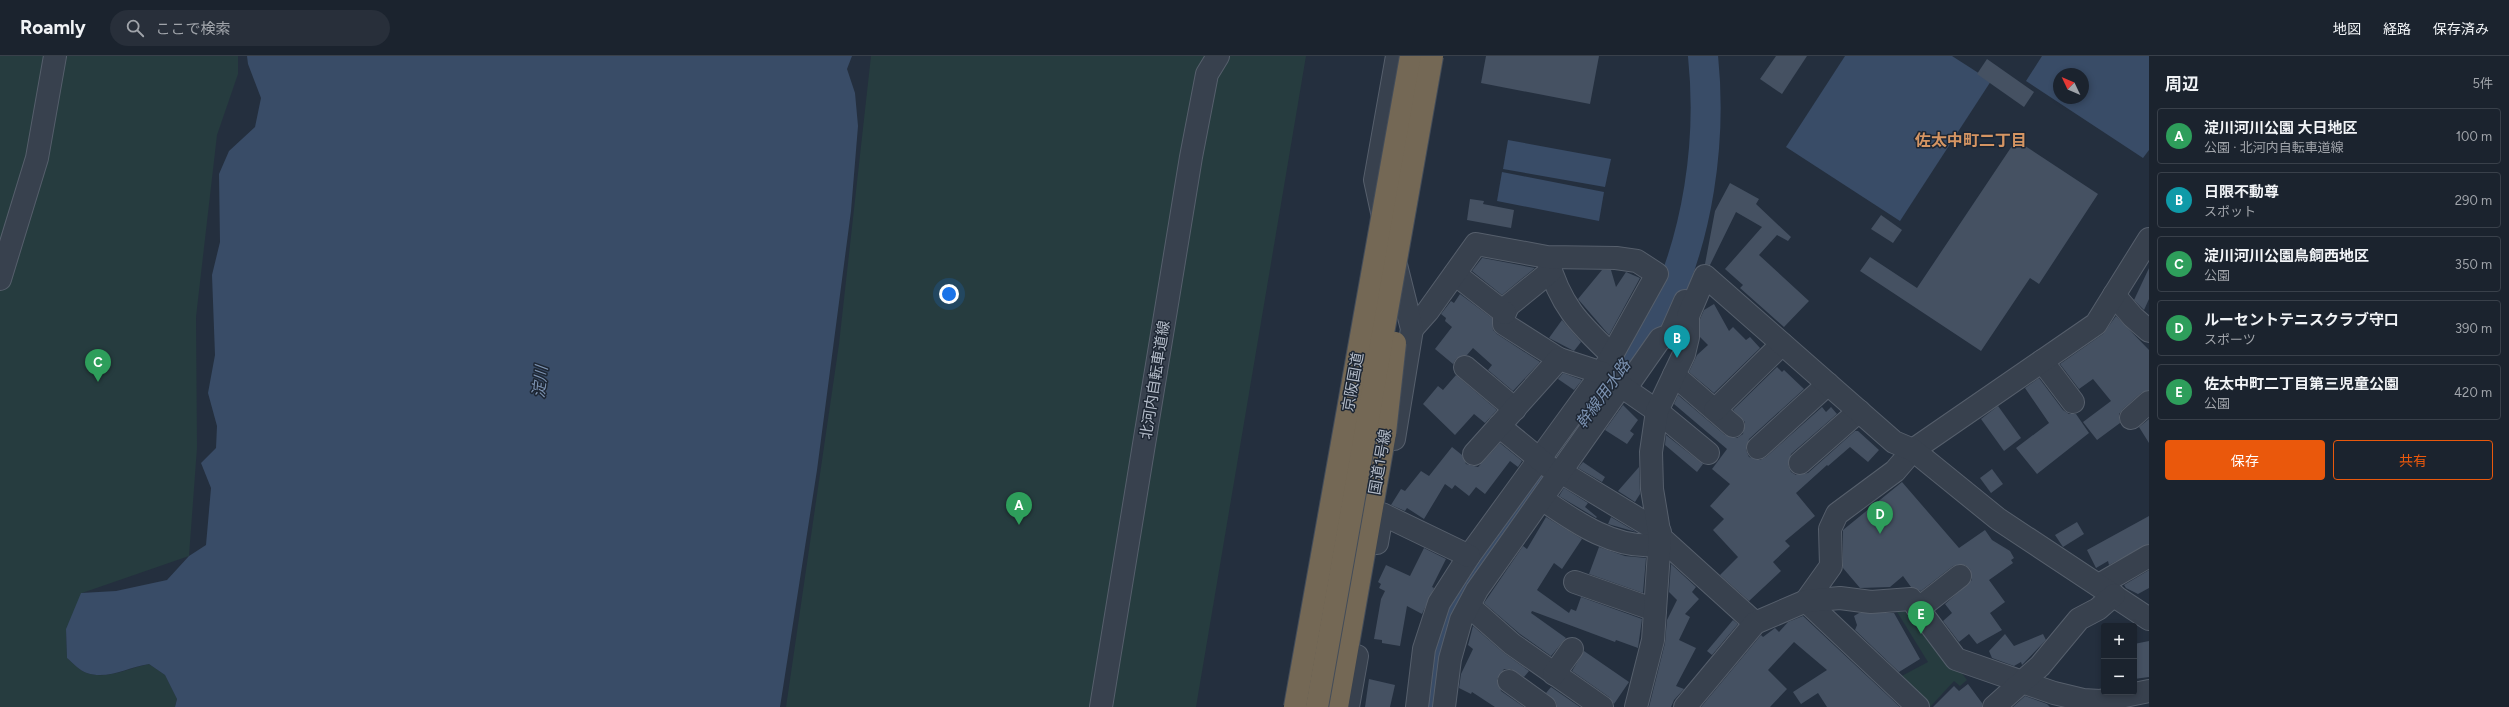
<!DOCTYPE html>
<html lang="ja">
<head>
<meta charset="utf-8">
<style>
  :root { --surface:#1b232e; --page:#282f3a; --text:#f1f3f6; --muted:#a0a4aa; --line:#39404a; --accent:#ea580c }
  body { margin:0; font-family:Figtree,"Noto Sans JP",sans-serif; background:var(--page); color:var(--text) }
  .controls { position:absolute; right:12px; bottom:12px; display:grid; overflow:hidden; border-radius:4px; box-shadow:0 2px 6px #0003 }
  .controls button { width:36px; height:36px; display:grid; place-items:center; padding:0; border:0; border-bottom:1px solid var(--line); background:var(--surface); color:var(--text); font:20px sans-serif }
  .compass { position:absolute; left:2053px; top:12px; width:36px; height:36px; border-radius:50%; background:var(--surface); box-shadow:0 2px 6px #0003; rotate:314deg }
  .you { position:absolute; left:949px; top:238px; width:14px; height:14px; margin:-10px; border:3px solid #fff; border-radius:50%; background:#1a73e8; box-shadow:0 0 0 6px #1a73e833 }
  .badge { display:grid; place-items:center; width:26px; height:26px; border-radius:50%; background:var(--accent); color:#fff; font-size:13px; font-weight:700 }
  .pin { position:absolute; translate:-50% -33px; filter:drop-shadow(0 1px 2px #0008) }
  .pin::after { content:''; position:absolute; top:21px; width:14px; height:12px; background:inherit; clip-path:polygon(0 0,100% 0,50% 100%) }
  .list { margin:0; padding:0; list-style:none }
  h2 { display:flex; justify-content:space-between; align-items:center; height:52px; margin:0; padding:0 16px; font-size:17px }
  h2 small { font-size:13px; font-weight:400; color:var(--muted) }
  .list li { display:grid; grid-template-columns:26px 1fr auto; gap:12px; align-items:center; box-sizing:border-box; height:56px; margin:0 8px 8px; padding:0 8px; border:1px solid var(--line); border-radius:4px }
  .list b { display:block; font-size:15px; white-space:nowrap }
  .list p { margin:0; font-size:13px; white-space:nowrap; color:var(--muted) }
  .list em { font-size:13px; font-style:normal; color:var(--muted) }
  .actions { display:flex; gap:8px; padding:12px 16px }
  .actions a { flex:1; padding:9px 0; border:1px solid var(--accent); border-radius:4px; text-align:center; font-size:14px; color:var(--accent) }
  .actions .main { background:var(--accent); color:#fff }
  .icon { flex:none; width:22px; height:22px; fill:none; stroke:currentColor; stroke-width:2; stroke-linecap:round; stroke-linejoin:round }
  .map { position:relative; flex:none; width:2149px; height:651px; overflow:hidden }
  header { display:flex; align-items:center; gap:24px; box-sizing:border-box; height:56px; padding:0 20px; background:var(--surface); border-bottom:1px solid var(--line) }
  header strong { font-size:19px }
  nav { display:flex; gap:22px; margin-inline-start:auto; font-size:14px }
  .search { width:280px; height:36px; background:var(--page); display:flex; align-items:center; gap:10px; box-sizing:border-box; padding:0 14px; border-radius:22px; color:var(--muted); font-size:15px }
  main { display:flex }
  aside { flex:1; background:var(--surface) }
  .map>svg:first-child { display:block }
  .green { fill:#263c3f }
  .water { fill:#394c67; fill-rule:evenodd }
  .lines { fill:none; stroke-linecap:round; stroke-linejoin:round }
  .river { stroke:#394c67; stroke-width:30 }
  .building { fill:#455162 }
  .minor-casing { stroke:#565f6c; stroke-width:24 }
  .highway-casing { stroke:#434c59; stroke-width:24 }
  .minor { stroke:#38414e; stroke-width:22 }
  .highway { stroke:#746855; stroke-width:22 }
  .highway-bridge-casing { stroke:#434c59; stroke-width:24; stroke-linecap:butt }
  .highway-bridge { stroke:#746855; stroke-width:22 }
  .labels { text-anchor:middle; dominant-baseline:central; stroke-width:3; stroke-linejoin:round; paint-order:stroke }
  .street-label { font-size:15px; fill:#b4bcc9; stroke:#1d2633 }
  .neighbourhood-label { font-size:16px; font-weight:bold; fill:#d59563; stroke:#1d2633 }
  .water-label { font-size:16px; font-style:italic; fill:#7c92b1; stroke:#1d2633 }
</style>
</head>
<body>
<header>
<strong>Roamly</strong>
<div class="search"><svg class="icon" aria-label="search" viewBox="0 0 24 24"><circle cx="10" cy="10" r="6"/><path d="M15 15l6 6"/></svg>ここで検索</div>
<nav><a>地図</a><a>経路</a><a>保存済み</a></nav>
</header>
<main>
<div class="map">
<svg width="2149" height="651" viewBox="0 0 2149 651">
  <rect width="100%" height="100%" fill="#242f3e"/>
  <g class="green">
    <path d="M0 0H238V18L217 79 196 261 197 392 189 500 82 537 66 573 67 602C73 607 80 615 87 617 108 624 128 612 149 608L165 619 177 643 175 651H0Z"/>
    <path d="M871 0H1306L1196 651H786L839 288Z"/>
    <path d="M1911 550 1967 624 1960 630 1954 625 1930 651 1898 622 1928 606 1894 551Z"/>
  </g>
  <g class="water">
    <path d="M247 0H852L847 13 855 37 858 70 851 155 817 414 780 651H175L177 643 165 619 149 608C128 611 108 624 87 617 80 615 73 607 67 602L66 573 81 537 116 535 167 524 189 500 206 489 211 432 201 407 216 392 217 370 208 337 215 299 212 219 220 186 219 118 229 95 255 71 261 42 248 8Z"/>
    <path d="M1845 0H1952L1991 25 1900 165 1786 91Z"/>
    <path d="M2042 0H2149V94L2143 102 2026 25ZM2059 18H2083V42H2059Z"/>
    <path d="M1508 84 1611 103 1605 131 1503 113Z"/>
    <path d="M1502 116 1604 136 1599 165 1497 145Z"/>
  </g>
  <g class="lines">
    <g class="river">
      <path d="M1596 351C1617 322 1645 291 1660 259 1698 181 1712 86 1703 0"/>
      <path d="M1432 651 1440 590 1450 557 1468 525 1536 433"/>
    </g>
  </g>
  <g class="building">
    <path d="M1486 0H1599L1590 48 1481 27Z"/>
    <path d="M1776 0H1807L1782 38 1760 23Z"/>
    <path d="M1987 3 2034 36 2024 51 1977 18Z"/>
    <path d="M2016 84 2098 138 2039 228 2030 222 1981 295 1860 215 1870 201 1917 232Z"/>
    <path d="M1730 127 1759 143 1756 148 1791 181 1788 185 1777 179 1759 199 1809 245 1784 271 1740 232 1743 229 1725 213 1762 171 1736 156 1710 209 1705 208 1715 155Z"/>
    <path d="M1470 143 1484 145 1483 148 1514 154 1511 172 1467 164Z"/>
    <path d="M1881 159 1902 174 1893 187 1871 173Z"/>
    <path d="M1482 202H1483L1535 212 1502 239 1472 215Z"/>
    <path d="M2149 212V243L2144 254 2134 244Z"/>
    <path d="M1602 214H1611L1616 231 1626 216 1640 222 1609 279 1578 243Z"/>
    <path d="M1460 238 1492 262 1493 274 1497 278 1540 306 1513 335 1488 314 1492 309 1473 292 1467 299 1456 303 1453 308 1435 293 1452 271 1445 265 1446 262 1441 258 1451 245 1454 247Z"/>
    <path d="M1714 248 1729 275 1733 271 1746 284 1750 281 1760 292 1714 337 1689 316 1697 299 1708 289 1700 281V263L1704 254Z"/>
    <path d="M2116 260 2149 294V334L2141 337 2123 353 2119 358 2120 367 2097 384 2083 366 2111 345 2093 323 2079 333 2060 308 2103 278Z"/>
    <path d="M1562 264 1581 286 1574 295 1549 282Z"/>
    <path d="M1777 311 1782 316 1784 314 1804 333 1749 383 1746 394 1749 401 1760 404 1766 401 1822 351 1826 356 1831 351 1837 358 1791 398 1788 409 1791 416 1796 419 1808 417 1855 375H1858L1879 394 1868 406 1850 391 1828 410 1827 409 1796 437 1815 460 1785 485 1790 490 1773 506 1781 515 1749 545 1720 519 1738 501 1713 474 1724 463 1710 450 1730 428 1712 413 1727 393 1674 348 1678 339 1725 379 1737 382 1743 378 1745 366 1733 354Z"/>
    <path d="M1563 317 1582 324 1574 334 1558 323Z"/>
    <path d="M1456 319 1497 354 1485 367 1474 358 1455 379 1423 348 1438 330 1443 334Z"/>
    <path d="M2039 322 2063 354 2069 358H2076L2089 377 2037 418 2016 392 2049 367 2025 332Z"/>
    <path d="M1623 349 1638 364 1630 375 1634 378 1627 388 1605 374Z"/>
    <path d="M1998 350 2021 382 2004 395 1981 363Z"/>
    <path d="M2149 363V387L2139 371Z"/>
    <path d="M1666 379 1703 408 1697 416 1665 389Z"/>
    <path d="M1500 387 1522 405 1518 411 1510 405 1485 438 1476 431 1469 440 1455 429 1452 433 1445 428 1424 463 1407 452 1405 455 1391 449 1401 433 1405 435 1421 415 1429 420 1452 391 1462 399 1466 408 1478 411Z"/>
    <path d="M1583 406 1605 421 1602 426 1578 412Z"/>
    <path d="M1639 411 1640 438 1635 446 1618 435Z"/>
    <path d="M1992 413 2003 428 1991 437 1980 422Z"/>
    <path d="M1902 426 1959 492 1985 474 1992 484 2010 495 2014 502 2011 504 2013 507 1989 524 2005 546 1990 557 2002 574 1977 588 1969 578 1959 586 1943 565 1952 557 1945 548 1972 524 1970 513 1965 509 1953 510 1921 535 1911 531 1903 520 1890 531 1860 532 1843 512V474Z"/>
    <path d="M1564 432 1588 447 1585 451 1597 461 1596 462 1559 440Z"/>
    <path d="M2149 460V488L2109 509 2108 505 2096 512 2087 494Z"/>
    <path d="M1546 461 1582 483 1562 513 1554 507 1537 534 1569 557 1571 553 1576 555 1581 541 1642 563 1638 592 1616 584 1615 586 1532 555 1531 557 1566 582 1551 600 1520 578 1484 547 1523 490 1527 493Z"/>
    <path d="M1611 461 1636 476 1608 468Z"/>
    <path d="M2077 466 2084 478 2063 491 2055 479Z"/>
    <path d="M1599 491 1625 500 1646 502 1643 537 1589 518Z"/>
    <path d="M1424 492 1446 503 1432 531 1434 532 1422 558 1407 550 1400 590 1382 587V584L1374 583 1381 543 1385 535 1379 532 1381 528 1378 526 1386 509 1410 520Z"/>
    <path d="M1671 508 1696 531 1692 536 1699 543 1685 558 1690 561 1679 584 1696 592 1676 630 1684 633 1674 644 1671 651H1649L1665 587 1667 564 1677 544 1669 536Z"/>
    <path d="M2149 514V532L2138 538 2126 532 2124 529Z"/>
    <path d="M1859 557H1894L1920 603 1899 616 1855 574 1857 569 1854 560Z"/>
    <path d="M1803 560 1900 651H1827L1818 637 1801 648 1793 636 1827 614 1794 586 1768 614 1787 633 1770 651H1701L1761 579 1763 581 1775 572 1779 576 1788 566Z"/>
    <path d="M1733 564 1738 568 1712 599 1707 595Z"/>
    <path d="M1473 570 1504 597 1529 615 1524 621 1511 613H1504L1497 623 1501 635 1524 651H1495L1472 636 1471 638 1459 632 1461 618 1473 593 1468 589Z"/>
    <path d="M2005 578 2014 590 2043 578 2046 584 2022 609 2021 606 2014 610 1992 602 1989 595Z"/>
    <path d="M2149 585V621L2134 623V588Z"/>
    <path d="M1584 595 1629 626 1614 648 1609 641 1572 615Z"/>
    <path d="M1369 623 1395 629 1390 651H1365Z"/>
    <path d="M1968 628 1982 647V651H1933L1954 630 1959 635Z"/>
    <path d="M1551 631 1580 651H1557L1556 646 1546 637Z"/>
    <path d="M2025 640 2047 648 2050 651H2013Z"/>
  </g>
  <g class="lines">
    <g class="minor-casing">
      <g id="minor">
        <path d="M1383 161 1375 124 1397 0"/>
        <path d="M1547 202C1560 249 1578 267 1612 299"/>
        <path d="M1551 215 1509 249 1504 258V268L1559 303"/>
        <path d="M1455 218 1505 257"/>
        <path d="M0 223 37 102 55 0"/>
        <path d="M2114 239 2133 261 2149 275"/>
        <path d="M1412 273 1428 255 1476 188 1547 201 1616 202 1637 205 1657 218 1602 317 1469 500 1439 547 1424 593 1417 651"/>
        <path d="M2042 305 2073 346"/>
        <path d="M1465 311 1515 353"/>
        <path d="M1674 319 1733 370"/>
        <path d="M1625 333 1660 283 1670 279 1685 245"/>
        <path d="M1715 354 1782 288"/>
        <path d="M2131 362 2149 346"/>
        <path d="M1499 370 1549 411"/>
        <path d="M1394 383 1412 273 1395 205"/>
        <path d="M1758 392 1828 328"/>
        <path d="M1474 398 1559 303 1602 317 1612 324"/>
        <path d="M1800 407 1859 355"/>
        <path d="M1561 416 1660 476"/>
        <path d="M1542 443C1575 466 1618 496 1660 488"/>
        <path d="M1660 481 1755 567"/>
        <path d="M1377 487 1382 458 1469 500"/>
        <path d="M1575 526 1655 554"/>
        <path d="M2099 529 2149 500"/>
        <path d="M1806 545 1831 510 1830 473 1837 458 1895 415 1913 394 2096 268 2149 183"/>
        <path d="M1806 545 1918 651"/>
        <path d="M1469 550 1512 588 1602 651"/>
        <path d="M1918 553 1960 520"/>
        <path d="M1554 618 1572 593"/>
        <path d="M1509 625 1545 651"/>
        <path d="M1101 651 1191 101 1207 18 1218 0"/>
        <path d="M1348 651 1357 600"/>
        <path d="M1444 651 1450 603 1461 564 1477 534 1621 330 1657 355 1708 397"/>
        <path d="M1636 651 1653 584 1660 481 1652 433 1651 396 1657 355 1684 298 1688 281V260L1705 220 1894 386 1913 394 1998 463 2149 563"/>
        <path d="M1685 651 1755 567 1806 545 1840 542 1871 546 1911 543 1956 603 2054 637 2083 644 2100 645 2149 635"/>
        <path d="M1994 651 2040 610 2079 563 2098 553 2114 539"/>
      </g>
    </g>
    <g class="highway-casing">
      <path id="highway" d="M1337 651 1385 377"/>
    </g>
    <use href="#minor" class="minor"/>
    <use href="#highway" class="highway"/>
    <g class="highway-bridge-casing">
      <g id="highway-bridge">
        <path d="M1385 377 1395 287"/>
        <path d="M1295 651 1411 0"/>
        <path d="M1317 651 1432 0"/>
      </g>
    </g>
    <use href="#highway-bridge" class="highway-bridge"/>
  </g>
  <g class="labels">
    <g class="street-label">
      <text transform="translate(1155 324) rotate(-81)">北河内自転車道線</text>
      <text transform="translate(1353 326) rotate(-80)">京阪国道</text>
      <text transform="translate(1380 406) rotate(-80)">国道1号線</text>
    </g>
    <g class="neighbourhood-label">
      <text x="1971" y="84">佐太中町二丁目</text>
    </g>
    <g class="water-label">
      <text transform="translate(540 326) rotate(-84)">淀川</text>
      <text transform="translate(1603 338) rotate(-54)">幹線用水路</text>
    </g>
  </g>
</svg>
<div class="controls">
<button>+</button>
<button>−</button>
</div>
<svg class="compass" viewBox="-18 -18 36 36"><path d="M0-13l5 13h-10z" fill="#e53935"/><path d="M0 13l5-13h-10z" fill="#a0a4aa"/></svg>
<div class="you"></div>
<div class="pin badge" style="left:1019px;top:469px;background:#2e9e5b">A</div>
<div class="pin badge" style="left:1677px;top:302px;background:#0f9aa8">B</div>
<div class="pin badge" style="left:98px;top:326px;background:#2e9e5b">C</div>
<div class="pin badge" style="left:1880px;top:478px;background:#2e9e5b">D</div>
<div class="pin badge" style="left:1921px;top:578px;background:#2e9e5b">E</div>
</div>
<aside>
<h2>周辺<small>5件</small></h2>
<ul class="list">
<li><span class="badge" style="background:#2e9e5b">A</span><div><b>淀川河川公園 大日地区</b><p>公園 · 北河内自転車道線</p></div><em>100 m</em></li>
<li><span class="badge" style="background:#0f9aa8">B</span><div><b>日限不動尊</b><p>スポット</p></div><em>290 m</em></li>
<li><span class="badge" style="background:#2e9e5b">C</span><div><b>淀川河川公園鳥飼西地区</b><p>公園</p></div><em>350 m</em></li>
<li><span class="badge" style="background:#2e9e5b">D</span><div><b>ルーセントテニスクラブ守口</b><p>スポーツ</p></div><em>390 m</em></li>
<li><span class="badge" style="background:#2e9e5b">E</span><div><b>佐太中町二丁目第三児童公園</b><p>公園</p></div><em>420 m</em></li>
</ul>
<div class="actions"><a class="main">保存</a><a>共有</a></div>
</aside>
</main>
</body>
</html>
